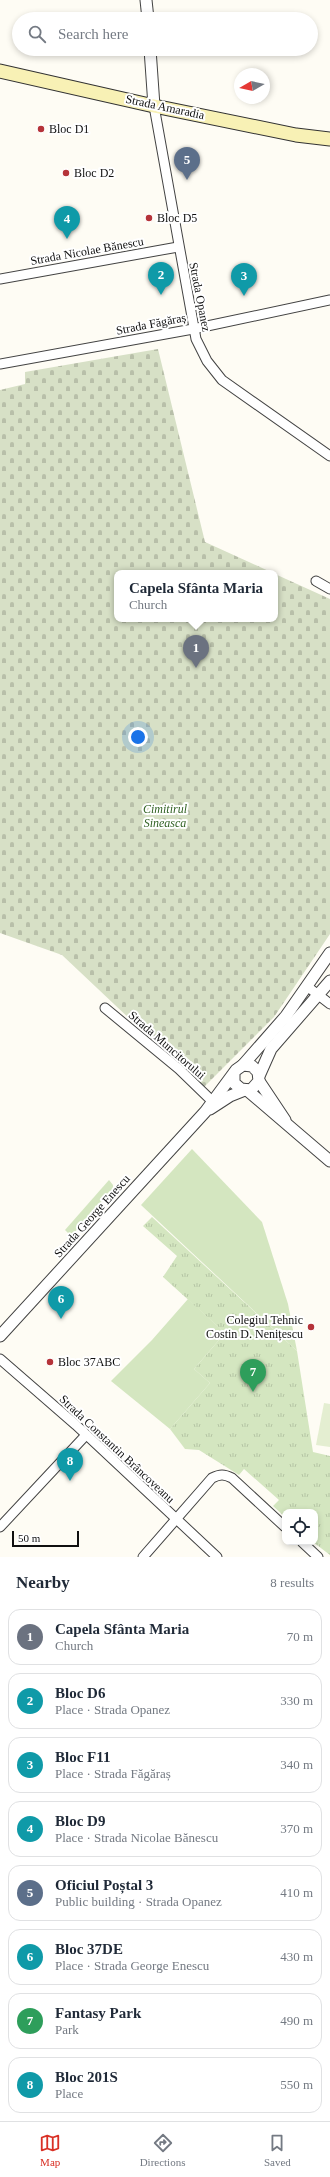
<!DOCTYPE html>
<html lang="en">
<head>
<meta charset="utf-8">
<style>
  :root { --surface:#fff; --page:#f6f6f7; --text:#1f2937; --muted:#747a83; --line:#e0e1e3; --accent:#d93025 }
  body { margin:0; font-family:"Times New Roman",serif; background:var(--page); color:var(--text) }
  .controls { position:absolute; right:12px; bottom:12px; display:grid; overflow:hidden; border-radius:8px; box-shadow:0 2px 6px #0003 }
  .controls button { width:36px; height:36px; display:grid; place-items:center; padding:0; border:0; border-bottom:1px solid var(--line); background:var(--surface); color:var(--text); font:20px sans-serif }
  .compass { position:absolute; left:234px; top:68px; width:36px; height:36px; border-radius:50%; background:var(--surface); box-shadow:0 2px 6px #0003; rotate:261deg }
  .scale { position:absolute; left:12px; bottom:10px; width:67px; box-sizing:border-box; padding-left:4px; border:2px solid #101010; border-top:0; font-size:11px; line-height:14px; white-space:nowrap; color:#101010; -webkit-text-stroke:3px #fff; paint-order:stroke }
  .you { position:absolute; left:138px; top:737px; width:14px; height:14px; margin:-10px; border:3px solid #fff; border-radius:50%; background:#1a73e8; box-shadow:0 0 0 6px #1a73e833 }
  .badge { display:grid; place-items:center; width:26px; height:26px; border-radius:50%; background:var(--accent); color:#fff; font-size:13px; font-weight:700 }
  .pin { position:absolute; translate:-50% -33px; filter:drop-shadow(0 1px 2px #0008) }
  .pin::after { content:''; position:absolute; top:21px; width:14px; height:12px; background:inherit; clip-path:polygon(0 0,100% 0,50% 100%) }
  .popup { position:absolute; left:114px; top:570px; width:164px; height:52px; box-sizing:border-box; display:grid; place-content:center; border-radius:8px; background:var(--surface); filter:drop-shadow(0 1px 3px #0005); font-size:13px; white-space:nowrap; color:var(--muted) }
  .popup b { font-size:15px; color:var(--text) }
  .popup::after { content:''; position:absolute; left:50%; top:100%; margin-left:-8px; border:8px solid transparent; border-top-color:var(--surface) }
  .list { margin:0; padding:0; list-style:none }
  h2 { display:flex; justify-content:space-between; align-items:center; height:52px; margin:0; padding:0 16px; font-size:17px }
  h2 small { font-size:13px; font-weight:400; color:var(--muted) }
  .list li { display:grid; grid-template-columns:26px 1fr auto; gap:12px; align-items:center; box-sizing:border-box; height:56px; margin:0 8px 8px; padding:0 8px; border:1px solid var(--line); border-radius:12px }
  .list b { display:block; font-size:15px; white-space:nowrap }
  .list p { margin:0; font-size:13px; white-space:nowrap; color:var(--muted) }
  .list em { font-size:13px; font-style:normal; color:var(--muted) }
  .icon { flex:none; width:22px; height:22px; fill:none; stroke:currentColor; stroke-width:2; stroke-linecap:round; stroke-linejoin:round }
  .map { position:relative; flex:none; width:330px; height:1557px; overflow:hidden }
  .search { position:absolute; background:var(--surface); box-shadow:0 2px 6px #0003; left:12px; right:12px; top:12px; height:44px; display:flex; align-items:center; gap:10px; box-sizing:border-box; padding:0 14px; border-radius:22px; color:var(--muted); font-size:15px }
  .sheet { height:564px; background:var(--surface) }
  nav { display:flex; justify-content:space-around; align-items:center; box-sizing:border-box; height:56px; border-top:1px solid var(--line); background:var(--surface); font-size:11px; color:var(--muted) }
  nav a { display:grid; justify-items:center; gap:2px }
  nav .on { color:var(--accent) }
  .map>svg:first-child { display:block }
  .grass { fill:#d4e6c0 }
  .cemetery { fill:url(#cemetery-stones) }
  .park { fill:url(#park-tufts) }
  .pitch { fill:#e4eed1 }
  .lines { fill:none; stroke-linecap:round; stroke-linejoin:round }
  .minor-casing { stroke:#434343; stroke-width:11 }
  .tertiary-casing { stroke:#434343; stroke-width:13 }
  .secondary-casing { stroke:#323232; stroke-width:15 }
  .minor { stroke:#fff; stroke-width:9 }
  .tertiary { stroke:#fff; stroke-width:11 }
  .secondary { stroke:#f8f1b5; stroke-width:13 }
  .poi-dot { fill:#b53339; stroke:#fff; stroke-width:1.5 }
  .labels { text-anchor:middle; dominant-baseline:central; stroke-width:4; stroke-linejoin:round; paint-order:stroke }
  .street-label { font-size:12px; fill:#101010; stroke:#fff }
  .poi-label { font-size:12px; fill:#101010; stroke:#fff; text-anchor:start }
  .park-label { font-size:12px; font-style:italic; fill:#326325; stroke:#fff }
</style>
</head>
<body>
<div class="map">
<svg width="330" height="1557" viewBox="0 0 330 1557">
  <defs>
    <pattern id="cemetery-stones" width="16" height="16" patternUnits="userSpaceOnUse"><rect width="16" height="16" fill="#d7e0c6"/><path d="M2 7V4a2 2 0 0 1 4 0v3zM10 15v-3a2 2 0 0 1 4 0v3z" fill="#b8bfa9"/></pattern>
    <pattern id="park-tufts" width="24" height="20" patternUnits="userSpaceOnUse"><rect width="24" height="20" fill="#d4e6c0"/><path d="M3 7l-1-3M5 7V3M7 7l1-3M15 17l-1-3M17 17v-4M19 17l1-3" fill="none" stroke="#b5c4a4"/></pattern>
  </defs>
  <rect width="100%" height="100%" fill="#fefcf4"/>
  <g class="grass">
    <path d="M192 1149 262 1222 288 1304 297 1351 141 1205Z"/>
    <path d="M109 1180 113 1185V1189L73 1234H69L65 1230Z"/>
    <path d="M188 1299 225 1333 194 1369 210 1383 170 1429 111 1381 152 1340Z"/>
  </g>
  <path class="cemetery" d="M158 349 205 542 273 573H117V619H275V574L330 599V934L274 1017 203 1088 62 955 0 933V390L25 384V372Z"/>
  <path class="park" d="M152 1217 297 1351 313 1452 330 1456V1555L313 1542H315V1512H285V1517L273 1506 279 1500 244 1469 239 1475 199 1450 185 1449 170 1429 210 1383 194 1369 225 1333 163 1277 177 1256 143 1226Z"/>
  <path class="pitch" d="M324 1403 330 1404V1447L316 1445Z"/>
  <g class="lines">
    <g class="minor-casing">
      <g id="minor">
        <path d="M154 106 196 339 207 361 222 380 330 456"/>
        <path d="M0 279 178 247"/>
        <path d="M0 364 193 329 330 300"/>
        <path d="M316 581 330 589"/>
        <path d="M308 987 330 1004"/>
        <path d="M105 1008 179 1069 212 1101"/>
        <path d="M0 1359 76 1425 217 1557"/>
        <path d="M0 1527 86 1435"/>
        <path d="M302 1542 318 1557"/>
        <path d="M143 1557 212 1478C220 1474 224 1474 232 1478L285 1527"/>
      </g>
    </g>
    <g class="tertiary-casing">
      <g id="tertiary">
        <path d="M146 0 148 19"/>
        <path d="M150 49 154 106"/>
        <path d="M243 1065 286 1016 330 953"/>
        <path d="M259 1076 271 1049 330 981"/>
        <path d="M259 1081 285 1120"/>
        <path d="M247 1090 330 1161"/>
        <path d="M210 1109 230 1096 245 1090"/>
        <path d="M0 1336 205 1112 236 1070 243 1065 252 1066 258 1072 259 1081 251 1090 241 1089 234 1083V1074"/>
      </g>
    </g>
    <g class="secondary-casing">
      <path id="secondary" d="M0 71 154 106 296 135 330 139"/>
    </g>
    <use href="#minor" class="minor"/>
    <use href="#tertiary" class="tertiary"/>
    <use href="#secondary" class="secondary"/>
  </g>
  <g class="poi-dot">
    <circle cx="41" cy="129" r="4"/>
    <circle cx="66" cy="173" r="4"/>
    <circle cx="149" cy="218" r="4"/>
    <circle cx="311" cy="1327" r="4"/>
    <circle cx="50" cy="1362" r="4"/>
  </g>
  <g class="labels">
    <g class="street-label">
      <text transform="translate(165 107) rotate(12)">Strada Amaradia</text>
      <text transform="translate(87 251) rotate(-10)">Strada Nicolae Bănescu</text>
      <text transform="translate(200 297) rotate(79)">Strada Opanez</text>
      <text transform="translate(151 324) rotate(-11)">Strada Făgăraș</text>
      <text transform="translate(167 1045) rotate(41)">Strada Muncitorului</text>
      <text transform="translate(92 1216) rotate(-48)">Strada George Enescu</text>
      <text transform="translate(117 1449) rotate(43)">Strada Constantin Brâncoveanu</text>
    </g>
    <g class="poi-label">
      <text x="49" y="129">Bloc D1</text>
      <text x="74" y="173">Bloc D2</text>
      <text x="157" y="218">Bloc D5</text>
      <text x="303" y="1320" text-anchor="end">Colegiul Tehnic<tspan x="303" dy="14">Costin D. Nenițescu</tspan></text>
      <text x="58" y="1362">Bloc 37ABC</text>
    </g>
    <g class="park-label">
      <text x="165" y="809">Cimitirul<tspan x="165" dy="14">Sineasca</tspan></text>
    </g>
  </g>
</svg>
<div class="controls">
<button><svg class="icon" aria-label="locate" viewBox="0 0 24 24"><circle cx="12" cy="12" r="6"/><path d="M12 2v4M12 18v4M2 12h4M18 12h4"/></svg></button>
</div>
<svg class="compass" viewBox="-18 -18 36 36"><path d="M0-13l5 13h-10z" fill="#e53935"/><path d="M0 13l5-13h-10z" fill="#747a83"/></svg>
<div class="scale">50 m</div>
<div class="you"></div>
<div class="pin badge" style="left:196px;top:668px;background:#6b7280">1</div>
<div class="popup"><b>Capela Sfânta Maria</b>Church</div>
<div class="pin badge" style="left:161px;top:295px;background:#0f9aa8">2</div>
<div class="pin badge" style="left:244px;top:296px;background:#0f9aa8">3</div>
<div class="pin badge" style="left:67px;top:239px;background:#0f9aa8">4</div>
<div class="pin badge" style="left:187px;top:180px;background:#5c6f8a">5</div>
<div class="pin badge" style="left:61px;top:1319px;background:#0f9aa8">6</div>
<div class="pin badge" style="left:253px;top:1392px;background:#2e9e5b">7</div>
<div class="pin badge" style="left:70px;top:1481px;background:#0f9aa8">8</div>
<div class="search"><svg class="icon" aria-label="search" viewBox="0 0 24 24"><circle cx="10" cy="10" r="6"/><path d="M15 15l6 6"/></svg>Search here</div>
</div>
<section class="sheet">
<h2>Nearby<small>8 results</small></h2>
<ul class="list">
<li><span class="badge" style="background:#6b7280">1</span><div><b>Capela Sfânta Maria</b><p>Church</p></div><em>70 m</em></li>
<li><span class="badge" style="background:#0f9aa8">2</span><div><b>Bloc D6</b><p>Place · Strada Opanez</p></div><em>330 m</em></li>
<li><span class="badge" style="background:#0f9aa8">3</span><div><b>Bloc F11</b><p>Place · Strada Făgăraș</p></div><em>340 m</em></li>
<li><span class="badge" style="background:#0f9aa8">4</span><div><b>Bloc D9</b><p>Place · Strada Nicolae Bănescu</p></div><em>370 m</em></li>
<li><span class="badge" style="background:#5c6f8a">5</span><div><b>Oficiul Poștal 3</b><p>Public building · Strada Opanez</p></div><em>410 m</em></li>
<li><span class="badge" style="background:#0f9aa8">6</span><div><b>Bloc 37DE</b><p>Place · Strada George Enescu</p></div><em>430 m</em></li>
<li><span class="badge" style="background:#2e9e5b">7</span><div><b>Fantasy Park</b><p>Park</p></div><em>490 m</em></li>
<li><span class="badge" style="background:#0f9aa8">8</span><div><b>Bloc 201S</b><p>Place</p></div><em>550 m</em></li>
</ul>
</section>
<nav>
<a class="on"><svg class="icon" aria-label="map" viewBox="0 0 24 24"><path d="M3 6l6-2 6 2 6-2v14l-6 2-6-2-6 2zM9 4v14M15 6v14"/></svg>Map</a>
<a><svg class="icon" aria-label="directions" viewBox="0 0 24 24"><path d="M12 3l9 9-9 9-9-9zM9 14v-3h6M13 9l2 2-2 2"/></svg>Directions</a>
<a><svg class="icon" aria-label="saved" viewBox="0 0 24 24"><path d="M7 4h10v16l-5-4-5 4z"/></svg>Saved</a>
</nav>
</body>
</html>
